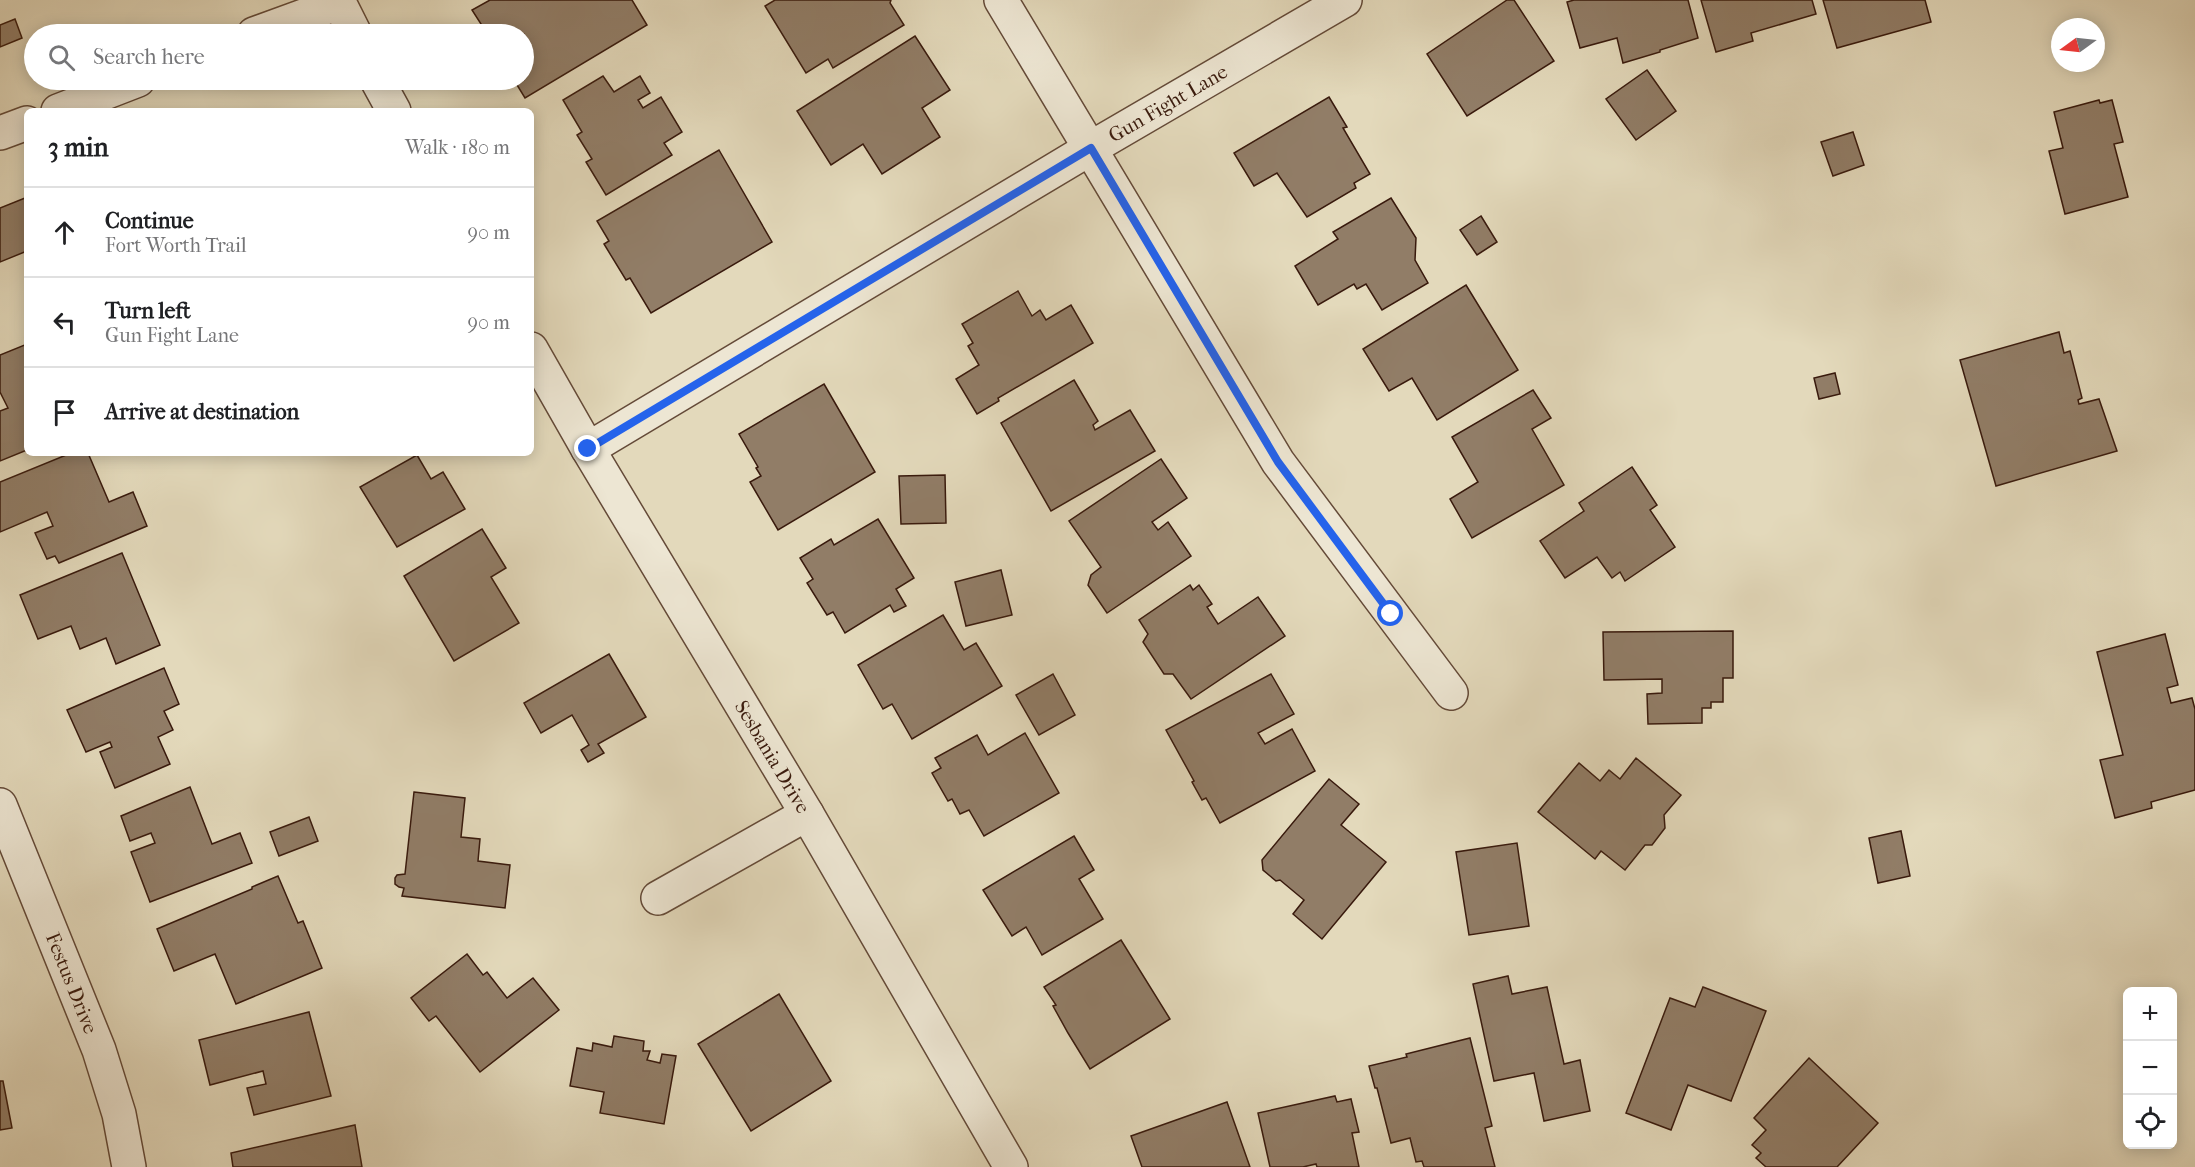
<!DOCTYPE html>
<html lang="en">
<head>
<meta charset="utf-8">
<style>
  :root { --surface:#fff; --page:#f2f2f2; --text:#202124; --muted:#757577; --line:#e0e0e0 }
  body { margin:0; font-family:"IM FELL French Canon",serif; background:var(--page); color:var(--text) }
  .controls { position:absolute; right:18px; bottom:18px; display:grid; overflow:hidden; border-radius:9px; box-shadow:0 3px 15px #0003 }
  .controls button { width:54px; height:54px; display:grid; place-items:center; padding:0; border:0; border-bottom:2px solid var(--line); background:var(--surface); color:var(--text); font:30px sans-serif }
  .compass { position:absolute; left:2051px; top:18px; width:54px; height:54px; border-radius:50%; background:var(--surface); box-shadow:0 3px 15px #0003; rotate:255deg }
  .stop { position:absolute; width:18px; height:18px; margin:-14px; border:4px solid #2563eb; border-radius:50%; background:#fff }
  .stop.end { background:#2563eb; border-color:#fff; box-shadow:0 2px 6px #0008 }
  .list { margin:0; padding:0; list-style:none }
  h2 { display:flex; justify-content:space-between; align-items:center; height:78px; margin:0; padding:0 24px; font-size:26px }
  h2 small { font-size:20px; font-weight:400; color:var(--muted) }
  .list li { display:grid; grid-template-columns:39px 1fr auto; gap:18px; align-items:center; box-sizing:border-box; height:90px; padding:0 24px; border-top:2px solid var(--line) }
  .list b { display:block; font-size:22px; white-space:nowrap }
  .list p { margin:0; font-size:20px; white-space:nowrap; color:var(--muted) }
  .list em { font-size:20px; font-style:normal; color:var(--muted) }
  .icon { flex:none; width:33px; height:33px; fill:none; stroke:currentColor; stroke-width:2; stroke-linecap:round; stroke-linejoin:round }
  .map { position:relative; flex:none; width:2195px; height:1167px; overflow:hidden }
  .search { position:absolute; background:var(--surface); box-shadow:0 3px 15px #0003; left:24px; top:24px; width:510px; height:66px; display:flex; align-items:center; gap:15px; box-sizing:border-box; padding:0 21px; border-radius:33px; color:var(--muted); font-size:22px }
  .panel { position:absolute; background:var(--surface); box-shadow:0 3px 15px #0003; left:24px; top:108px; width:510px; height:348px; border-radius:9px }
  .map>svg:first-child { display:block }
  .building { fill:#917d67; stroke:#391a0d; stroke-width:1.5 }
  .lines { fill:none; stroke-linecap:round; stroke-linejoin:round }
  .minor-casing { stroke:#644a38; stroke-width:36 }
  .minor { stroke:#ede6d3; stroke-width:33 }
  .route { stroke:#2563eb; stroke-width:8 }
  .labels { text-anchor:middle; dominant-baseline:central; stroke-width:6; stroke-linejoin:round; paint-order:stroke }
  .street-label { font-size:20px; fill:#391a0d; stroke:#ede6d3 }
</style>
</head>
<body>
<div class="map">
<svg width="2195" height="1167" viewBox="0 0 2195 1167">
  <rect width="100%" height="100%" fill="#e3d9bb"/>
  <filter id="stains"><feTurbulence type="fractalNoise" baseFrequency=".00333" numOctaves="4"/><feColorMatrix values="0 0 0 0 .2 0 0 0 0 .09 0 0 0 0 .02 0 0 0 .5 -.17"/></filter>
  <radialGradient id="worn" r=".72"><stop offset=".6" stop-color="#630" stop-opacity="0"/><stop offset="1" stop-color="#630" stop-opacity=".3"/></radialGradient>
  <g class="building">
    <path d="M490 0H632L647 25 525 98 514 80H524V34H482L479 30 483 27 472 10Z"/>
    <path d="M775 0H891L890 3 904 25 833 68 828 59 806 73 765 6Z"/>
    <path d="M1507 0H1514L1554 61 1467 116 1427 54Z"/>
    <path d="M1574 0H1688L1698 38 1660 50V52L1623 63 1617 38 1580 48 1567 2Z"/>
    <path d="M1701 0H1812L1816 14 1751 33 1753 41 1716 52Z"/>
    <path d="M1823 0H1925L1931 22 1837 48Z"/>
    <path d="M15 19 22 38 0 47V25Z"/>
    <path d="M915 36 950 90 922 108 940 137 882 174 863 144 831 165 797 111Z"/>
    <path d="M1647 70 1676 111 1636 140 1606 99Z"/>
    <path d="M603 76 614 92 640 76 650 93 638 100 643 108 661 97 682 132 664 143 672 155 606 195 586 162 592 159 577 135 582 132 563 100Z"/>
    <path d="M1329 97 1347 127 1343 128 1370 174 1354 183 1356 188 1307 217 1277 173 1254 186 1234 153Z"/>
    <path d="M2099 100 2100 103 2112 100 2123 142 2114 144 2128 197 2065 214 2049 151 2063 148 2054 112Z"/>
    <path d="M1853 132 1864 165 1833 176 1821 142Z"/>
    <path d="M719 150 772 242 651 313 630 278 626 280 604 244 609 241 597 221Z"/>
    <path d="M25 198 27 203V251L0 262V208Z"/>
    <path d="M1391 198 1416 238 1415 260 1428 283 1382 310 1366 284 1357 289 1354 284 1318 305 1295 266 1338 239 1333 232Z"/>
    <path d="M1481 216 1497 242 1477 255 1460 230Z"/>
    <path d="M1466 285 1518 370 1437 420 1412 378 1389 391 1363 349Z"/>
    <path d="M1018 291 1032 316 1040 310 1046 320 1071 305 1093 343 998 398 999 401 977 414 956 379 979 365 968 346 973 343 962 324Z"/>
    <path d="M2059 332 2064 353 2070 351 2082 398 2078 400 2079 404 2099 399 2117 451 1996 486 1960 360Z"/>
    <path d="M27 344V450L0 461V411L8 408 0 392V355Z"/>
    <path d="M1835 373 1840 394 1819 399 1814 378Z"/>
    <path d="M1074 380 1098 421 1093 425 1095 430 1130 410 1155 451 1051 511 1001 423Z"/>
    <path d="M824 384 875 472 778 530 750 482 761 476 756 468 758 467 739 434Z"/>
    <path d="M1533 390 1551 418 1532 429 1564 485 1472 538 1450 499 1478 482 1452 437Z"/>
    <path d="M71 453H88L109 502 133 492 147 526 59 563 55 556 47 559 35 533 53 526 47 512 0 532V482Z"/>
    <path d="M417 455 431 479 443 472 465 509 397 547 360 487Z"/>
    <path d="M1161 459 1187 498 1152 522 1158 530 1168 522 1191 556 1107 613 1088 585 1091 575 1101 567 1069 521Z"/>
    <path d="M1632 467 1657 505 1650 510 1675 547 1625 581 1620 572 1612 578 1597 557 1565 578 1540 541 1584 511 1579 503Z"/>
    <path d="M945 475 946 523 901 524 899 476Z"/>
    <path d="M878 519 914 578 896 589 906 606 894 612 890 605 845 633 833 612 827 615 807 583 813 579 800 558 831 539 834 545Z"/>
    <path d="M482 529 506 568 491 577 519 623 454 661 404 576Z"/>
    <path d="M122 553 160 645 116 664 106 638 80 649 71 626 38 639 20 595Z"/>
    <path d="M1001 570 1012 615 966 626 955 582Z"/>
    <path d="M1190 585 1193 590 1199 585 1212 604 1207 607 1218 624 1258 597 1285 636 1191 699 1173 674H1164L1143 642 1148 634 1139 620Z"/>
    <path d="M943 615 964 650 976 643 1002 686 912 739 892 704 883 709 858 665Z"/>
    <path d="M1733 631V678H1723V702H1711V708H1702V723L1648 724 1647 694 1662 693V679L1604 680 1603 632Z"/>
    <path d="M2165 634 2178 685 2167 688 2171 703 2192 698 2195 709V790L2151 802 2152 808 2115 818 2100 760 2123 755 2097 652Z"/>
    <path d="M609 654 646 717 598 744 604 753 588 762 581 750 589 745 572 715 541 733 524 703Z"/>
    <path d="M164 668 179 704 164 711 173 730 158 737 170 764 115 788 100 752 112 747 110 742 86 752 67 710Z"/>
    <path d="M1053 674 1075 715 1039 735 1016 695Z"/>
    <path d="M1271 674 1294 714 1258 733 1265 744 1292 729 1315 771 1220 823 1206 798 1202 800 1192 782 1194 781 1166 730Z"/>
    <path d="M1025 733 1059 793 984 836 969 810 960 814 952 799 948 801 932 773 941 768 935 758 977 735 988 755Z"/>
    <path d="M1636 758 1681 795 1664 815 1665 828 1652 845H1645L1625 870 1601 851 1595 859 1538 812 1579 763 1600 781 1609 770 1620 779Z"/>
    <path d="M1329 779 1359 804 1341 825 1386 862 1322 939 1293 914 1304 900 1280 880 1276 881 1263 870 1262 860Z"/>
    <path d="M190 787 212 844 240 833 252 863 150 902 131 852 155 843 151 833 130 841 121 816Z"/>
    <path d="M414 792 465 798 461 837 480 839 478 861 510 865 505 908 402 896 404 888 399 887 395 884V878L397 875 405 874Z"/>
    <path d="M309 817 318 841 279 856 270 832Z"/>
    <path d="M1901 831 1910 876 1878 883 1869 838Z"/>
    <path d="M1074 836 1094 870 1079 879 1103 919 1042 955 1026 927 1012 936 983 890Z"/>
    <path d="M1517 843 1529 926 1469 935 1456 852Z"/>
    <path d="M278 876 298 923 303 921 322 968 236 1004 215 954 174 971 157 929 252 889V887Z"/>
    <path d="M1121 940 1170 1019 1090 1069 1068 1033 1053 1006 1056 1005 1044 987Z"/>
    <path d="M467 954 483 975 487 972 507 998 533 978 559 1010 480 1072 436 1016 429 1021 411 998Z"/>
    <path d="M1508 976 1512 994 1547 987 1564 1064 1580 1060 1590 1111 1544 1121 1534 1073 1494 1081 1473 984Z"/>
    <path d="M1703 987 1766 1011 1731 1101 1688 1085 1671 1130 1626 1113 1670 998 1695 1007Z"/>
    <path d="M779 994 831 1081 751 1131 698 1044Z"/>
    <path d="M309 1012 331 1096 254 1115 247 1088 266 1084 263 1071 210 1085 199 1040Z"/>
    <path d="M614 1036 644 1041 643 1051H650L647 1060 660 1063 662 1054 676 1056 664 1124 600 1113 604 1092 570 1086 577 1048 592 1051 593 1043 612 1047Z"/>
    <path d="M1470 1038 1492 1126 1485 1128 1495 1167H1424L1422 1161 1416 1162 1410 1138 1391 1143 1377 1088H1375L1369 1066 1407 1057 1406 1054Z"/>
    <path d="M1809 1058 1878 1123 1837 1167H1766L1756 1158 1761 1153 1752 1145 1766 1130 1754 1118Z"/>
    <path d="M0 1081H3L12 1128 0 1130Z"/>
    <path d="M1335 1096 1337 1102 1351 1099 1359 1132 1352 1133 1359 1167H1317L1316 1164 1303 1167H1270L1258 1113Z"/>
    <path d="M1227 1102 1250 1167H1142L1131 1136Z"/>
    <path d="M355 1125 362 1167H233L231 1153Z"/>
  </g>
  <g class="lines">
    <g class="minor-casing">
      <g id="minor">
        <path d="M338 0 355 34"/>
        <path d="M1001 0 1278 462 1451 693"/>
        <path d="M254 34 339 3"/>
        <path d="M377 80 394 111"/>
        <path d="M58 111 138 80"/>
        <path d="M0 133 27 123"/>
        <path id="s1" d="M531 349 588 449 807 814 1011 1167"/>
        <path id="s2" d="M588 449 1091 148 1345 0"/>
        <path id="s3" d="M0 805 99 1050 119 1114 129 1167"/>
        <path d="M658 898 807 814"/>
      </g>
    </g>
    <use href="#minor" class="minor"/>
  </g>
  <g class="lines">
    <path class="route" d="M588 449 1091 148 1278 462 1391 614"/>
  </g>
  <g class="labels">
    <g class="street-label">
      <text stroke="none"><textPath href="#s2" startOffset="675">Gun Fight Lane</textPath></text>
      <text stroke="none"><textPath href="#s1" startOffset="474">Sesbania Drive</textPath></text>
      <text stroke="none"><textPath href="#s3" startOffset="192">Festus Drive</textPath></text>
    </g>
  </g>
  <rect width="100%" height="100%" filter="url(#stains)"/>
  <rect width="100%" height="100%" fill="url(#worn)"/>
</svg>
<div class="controls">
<button>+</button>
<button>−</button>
<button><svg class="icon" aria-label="locate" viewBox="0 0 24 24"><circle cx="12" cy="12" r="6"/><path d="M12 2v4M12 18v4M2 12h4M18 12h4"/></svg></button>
</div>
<svg class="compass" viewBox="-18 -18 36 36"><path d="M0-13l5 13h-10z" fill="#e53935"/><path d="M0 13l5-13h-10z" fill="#757577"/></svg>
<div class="stop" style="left:1391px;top:614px"></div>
<div class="stop end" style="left:588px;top:449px"></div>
<div class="search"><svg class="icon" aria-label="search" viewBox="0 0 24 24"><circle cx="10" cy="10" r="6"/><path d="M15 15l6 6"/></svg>Search here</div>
<section class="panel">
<h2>3 min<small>Walk · 180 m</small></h2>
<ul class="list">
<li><svg class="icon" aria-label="ahead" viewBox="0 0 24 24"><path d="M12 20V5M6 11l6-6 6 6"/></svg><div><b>Continue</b><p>Fort Worth Trail</p></div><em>90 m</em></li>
<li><svg class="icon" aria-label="left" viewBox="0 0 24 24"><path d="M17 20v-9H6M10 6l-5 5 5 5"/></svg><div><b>Turn left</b><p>Gun Fight Lane</p></div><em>90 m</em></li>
<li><svg class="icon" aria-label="arrive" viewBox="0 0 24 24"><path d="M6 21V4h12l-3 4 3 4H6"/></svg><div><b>Arrive at destination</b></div></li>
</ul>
</section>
</div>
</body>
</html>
